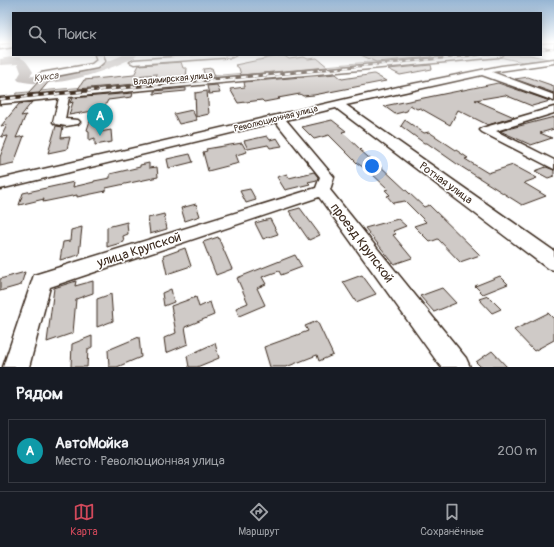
<!DOCTYPE html>
<html lang="ru">
<head>
<meta charset="utf-8">
<style>
  :root { --surface:#171b24; --page:#242831; --text:#f1f3f6; --muted:#9ea1a6; --line:#363941; --accent:#d1495b }
  body { margin:0; font-family:Pangolin,sans-serif; background:var(--page); color:var(--text) }
  .you { position:absolute; left:372px; top:166px; width:14px; height:14px; margin:-10px; border:3px solid #fff; border-radius:50%; background:#1a73e8; box-shadow:0 0 0 6px #1a73e833 }
  .badge { display:grid; place-items:center; width:26px; height:26px; border-radius:50%; background:var(--accent); color:#fff; font-size:13px; font-weight:700 }
  .pin { position:absolute; translate:-50% -33px; filter:drop-shadow(0 1px 2px #0008) }
  .pin::after { content:''; position:absolute; top:21px; width:14px; height:12px; background:inherit; clip-path:polygon(0 0,100% 0,50% 100%) }
  .list { margin:0; padding:0; list-style:none }
  h2 { display:flex; justify-content:space-between; align-items:center; height:52px; margin:0; padding:0 16px; font-size:17px }
  h2 small { font-size:13px; font-weight:400; color:var(--muted) }
  .list li { display:grid; grid-template-columns:26px 1fr auto; gap:12px; align-items:center; box-sizing:border-box; height:64px; margin:0 8px 8px; padding:0 8px; border:1px solid var(--line); border-radius:0px }
  .list b { display:block; font-size:15px; white-space:nowrap }
  .list p { margin:0; font-size:13px; white-space:nowrap; color:var(--muted) }
  .list em { font-size:13px; font-style:normal; color:var(--muted) }
  .icon { flex:none; width:22px; height:22px; fill:none; stroke:currentColor; stroke-width:2; stroke-linecap:round; stroke-linejoin:round }
  .map { position:relative; flex:none; width:554px; height:367px; overflow:hidden }
  .search { position:absolute; background:var(--surface); box-shadow:0 2px 10px #0003; left:12px; right:12px; top:12px; height:44px; display:flex; align-items:center; gap:10px; box-sizing:border-box; padding:0 14px; border-radius:0px; color:var(--muted); font-size:15px }
  .sheet { height:124px; background:var(--surface) }
  nav { display:flex; justify-content:space-around; align-items:center; box-sizing:border-box; height:56px; border-top:1px solid var(--line); background:var(--surface); font-size:11px; color:var(--muted) }
  nav a { display:grid; justify-items:center; gap:2px }
  nav .on { color:var(--accent) }
  .map>svg:first-child { display:block }
  .green { fill:#e2e0de; stroke:#8e857e }
  .lines { fill:none; stroke-linecap:round; stroke-linejoin:round }
  .river { fill:#bcb6b3; fill-rule:evenodd }
  .building { fill:#cfcac7; stroke:#3b2a1e }
  .minor-casing { stroke:#3b2a1e; stroke-width:3 }
  .minor { fill:#fff; fill-rule:evenodd }
  .rail-far1-casing { stroke:#3b2a1e; stroke-width:2 }
  .rail-casing { stroke:#3b2a1e; stroke-width:3 }
  .rail-far1 { stroke:#fff; stroke-width:1.5; stroke-dasharray:4.5; stroke-linecap:butt }
  .rail { stroke:#fff; stroke-width:2; stroke-dasharray:5.5; stroke-linecap:butt }
  .labels { text-anchor:middle; dominant-baseline:central; stroke-width:3; stroke-linejoin:round; paint-order:stroke }
  .far-street-label { font-size:9px; fill:#3b2a1e; stroke:#fff }
  .far-water-label { font-size:10px; font-style:italic; fill:#685b52; stroke:#fff }
  .street-label { font-size:11px; fill:#3b2a1e; stroke:#fff }
  .near-street-label { font-size:13px; fill:#3b2a1e; stroke:#fff }
</style>
</head>
<body>
<div class="map">
<svg width="554" height="367" viewBox="0 0 554 367">
  <rect width="100%" height="100%" fill="#fff"/>
  <filter id="ink" filterUnits="userSpaceOnUse"><feTurbulence type="fractalNoise" baseFrequency=".025" numOctaves="2"/><feDisplacementMap in="SourceGraphic" scale="8" xChannelSelector="R" yChannelSelector="G"/><feConvolveMatrix kernelMatrix="1 2 1 2 8 2 1 2 1" color-interpolation-filters="sRGB"/></filter>
  <g filter="url(#ink)">
    <g class="green">
      <path d="M449 55H472L14 97 17 93Z"/>
      <path d="M502 55H530L548 59 523 62 499 57Z"/>
    </g>
    <g class="lines">
      <path class="river" d="M123 55H137C134 59 128 60 124 62 96 75 50 89 19 81L17 79 21 72 18 64 0 65V59C19 56 23 54 33 72L30 76C63 78 94 68 123 55Z"/>
    </g>
    <g class="building">
      <path d="M283 55 289 59 304 57 308 59 317 58 328 67 241 75 239 68 235 65Z"/>
      <path d="M361 55H431V57L376 62Z"/>
      <path d="M181 62 183 68H187L186 80 155 82 157 74 136 76 135 84 78 89 84 80 134 75 139 65Z"/>
      <path d="M431 65 432 69 400 75 388 69Z"/>
      <path d="M212 68 215 77 205 78 203 69Z"/>
      <path d="M336 74 342 79 374 74 386 81 314 95 303 96 300 94 278 98 280 99 264 102 262 100 238 103 230 89 245 87 244 82Z"/>
      <path d="M528 77 554 86V93L515 79Z"/>
      <path d="M51 79 39 93 27 94 40 80Z"/>
      <path d="M498 83 550 101 532 106 505 95 475 100 514 117 488 125 458 110 450 125 420 108 417 109 410 105 407 111 395 114 384 106Z"/>
      <path d="M217 85 220 93 209 94 207 86Z"/>
      <path d="M186 88V91L154 94V91Z"/>
      <path d="M207 91 209 114 196 117 195 93Z"/>
      <path d="M133 93 132 97 108 100 97 122 102 121 100 132 111 130 112 142 95 145V138L89 140V131L87 130 93 111 69 115 73 102 70 103 72 98Z"/>
      <path d="M32 102 21 116 26 115 16 138 24 136 14 163 0 166V157L8 136 1 137 7 125 1 126 19 104Z"/>
      <path d="M192 110 197 120 179 124 174 114Z"/>
      <path d="M554 117V129L540 133 552 138 531 145 500 131Z"/>
      <path d="M332 120 346 131 342 132 361 150H360L376 164H378L424 207 429 205 480 255 460 262 438 239 430 242 414 226 426 222 405 201 393 203 387 196 390 195 385 190 388 189 370 172 357 163 329 135 314 139 302 127Z"/>
      <path d="M405 120 424 133 429 132 468 158 465 159 488 173 513 165 537 178 524 183 546 196 522 205 457 164 427 143H424L401 126Z"/>
      <path d="M56 126 63 127 61 138 70 137 67 149 48 153Z"/>
      <path d="M267 136 270 140 277 138 282 146 270 148 268 145 248 149 244 141Z"/>
      <path d="M242 143 247 152 236 155 239 163 208 171 203 152 207 151 206 149Z"/>
      <path d="M190 154 193 162 169 168 167 159Z"/>
      <path d="M149 163V168L157 167 158 177 106 188V191L77 197V195L43 202 44 199 19 205 23 193 74 182 73 187 94 182V181L110 178V174L140 167V165Z"/>
      <path d="M546 167 554 170V176L548 178 535 171Z"/>
      <path d="M314 172 318 177 317 180 308 182 310 184 285 190 277 177 287 174 289 178Z"/>
      <path d="M250 189 256 200 246 203 240 191Z"/>
      <path d="M196 204 200 216 185 221 181 208Z"/>
      <path d="M300 208 320 235 309 240 306 236 289 211Z"/>
      <path d="M164 214 167 229 150 234 148 218Z"/>
      <path d="M270 219 278 234 263 239 255 223Z"/>
      <path d="M398 219 406 226 393 231 396 234 393 235 412 258 394 264 365 228Z"/>
      <path d="M127 222 128 234 123 236 124 242 107 247V227Z"/>
      <path d="M82 227 79 255 60 260 63 242 70 241 71 230Z"/>
      <path d="M218 237 232 269 216 275 203 242Z"/>
      <path d="M185 248 191 266 167 274 163 256Z"/>
      <path d="M295 255 302 267 281 275 279 271 262 277 266 284 257 288 265 305 239 316 236 308 248 303 237 278Z"/>
      <path d="M25 272 21 285 0 291V279Z"/>
      <path d="M362 275 376 294 356 302 343 282Z"/>
      <path d="M500 276 508 284 483 294 475 286Z"/>
      <path d="M76 281 75 286 93 281V293L76 299 73 333 47 342 54 288Z"/>
      <path d="M442 288 456 303 434 312 420 296Z"/>
      <path d="M171 289 174 302 164 306 162 293Z"/>
      <path d="M111 294 113 321 97 327V299Z"/>
      <path d="M488 296 501 309 492 313 479 299Z"/>
      <path d="M196 297 199 307 210 302 214 315 185 327 188 344 166 353 164 338 176 333 171 306Z"/>
      <path d="M548 313 554 319V340L534 351 514 330Z"/>
      <path d="M317 321 333 355 319 361 317 355 286 367H270L264 347 308 331 305 326Z"/>
      <path d="M92 336V347L88 349 87 367H71L72 344Z"/>
      <path d="M139 337 141 357 117 367H109L108 350Z"/>
      <path d="M215 343 219 358 197 367H189L187 356Z"/>
      <path d="M492 351 507 367H481L476 362Z"/>
    </g>
    <g class="lines">
      <g class="minor-casing">
        <g id="minor">
          <path d="M13 43V47L0 49V45Z"/>
          <path d="M554 43V47L541 48V44Z"/>
          <path d="M95 55H103L105 61 97 68 41 79 37 76 41 73 92 64 97 60Z"/>
          <path d="M201 55H236L232 57 134 64 130 62 134 60Z"/>
          <path d="M475 55H503L499 57 69 97 65 119 78 120 80 122 78 124 66 126 55 124 53 122 59 98 0 104V98Z"/>
          <path d="M554 59V63L492 72 554 95V101L482 75 346 105 554 251V270L547 268 336 108 286 120 334 177 330 190 466 358 470 367H441L319 197 50 287 29 367H3L34 275 316 188 320 177 276 122 0 189V179L398 87 501 66Z"/>
          <path d="M554 107V113L496 131 554 160V169L482 132 480 130 482 128Z"/>
        </g>
      </g>
      <use href="#minor" class="minor"/>
      <g class="rail-far1-casing">
        <g id="rail-far1">
          <path d="M541 49 554 48"/>
          <path d="M309 71 480 55"/>
        </g>
      </g>
      <g class="rail-casing">
        <path id="rail" d="M0 99 320 70"/>
      </g>
      <use href="#rail-far1" class="rail-far1"/>
      <use href="#rail" class="rail"/>
    </g>
  </g>
  <linearGradient id="sky" x2="0" y2="1"><stop stop-color="#96b5d3"/><stop offset="0.45" stop-color="#fff"/><stop offset="1" stop-color="#fff" stop-opacity="0"/></linearGradient>
  <rect width="554" height="94" fill="url(#sky)"/>
  <g class="labels">
    <g class="far-street-label">
      <text transform="translate(173 79) rotate(-5)">Владимирская улица</text>
      <text transform="translate(276 119) rotate(-14)">Революционная улица</text>
    </g>
    <g class="far-water-label">
      <text transform="translate(46 77) rotate(-7)">Кукса</text>
    </g>
    <g class="street-label">
      <text transform="translate(446 183) rotate(36)">Ротная улица</text>
    </g>
    <g class="near-street-label">
      <text transform="translate(362 243) rotate(53)">проезд Крупской</text>
      <text transform="translate(139 250) rotate(-18)">улица Крупской</text>
    </g>
  </g>
</svg>
<div class="you"></div>
<div class="pin badge" style="left:100px;top:136px;background:#0f9aa8">A</div>
<div class="search"><svg class="icon" aria-label="search" viewBox="0 0 24 24"><circle cx="10" cy="10" r="6"/><path d="M15 15l6 6"/></svg>Поиск</div>
</div>
<section class="sheet">
<h2>Рядом<small></small></h2>
<ul class="list">
<li><span class="badge" style="background:#0f9aa8">A</span><div><b>АвтоМойка</b><p>Место · Революционная улица</p></div><em>200 m</em></li>
</ul>
</section>
<nav>
<a class="on"><svg class="icon" aria-label="map" viewBox="0 0 24 24"><path d="M3 6l6-2 6 2 6-2v14l-6 2-6-2-6 2zM9 4v14M15 6v14"/></svg>Карта</a>
<a><svg class="icon" aria-label="directions" viewBox="0 0 24 24"><path d="M12 3l9 9-9 9-9-9zM9 14v-3h6M13 9l2 2-2 2"/></svg>Маршрут</a>
<a><svg class="icon" aria-label="saved" viewBox="0 0 24 24"><path d="M7 4h10v16l-5-4-5 4z"/></svg>Сохранённые</a>
</nav>
</body>
</html>
